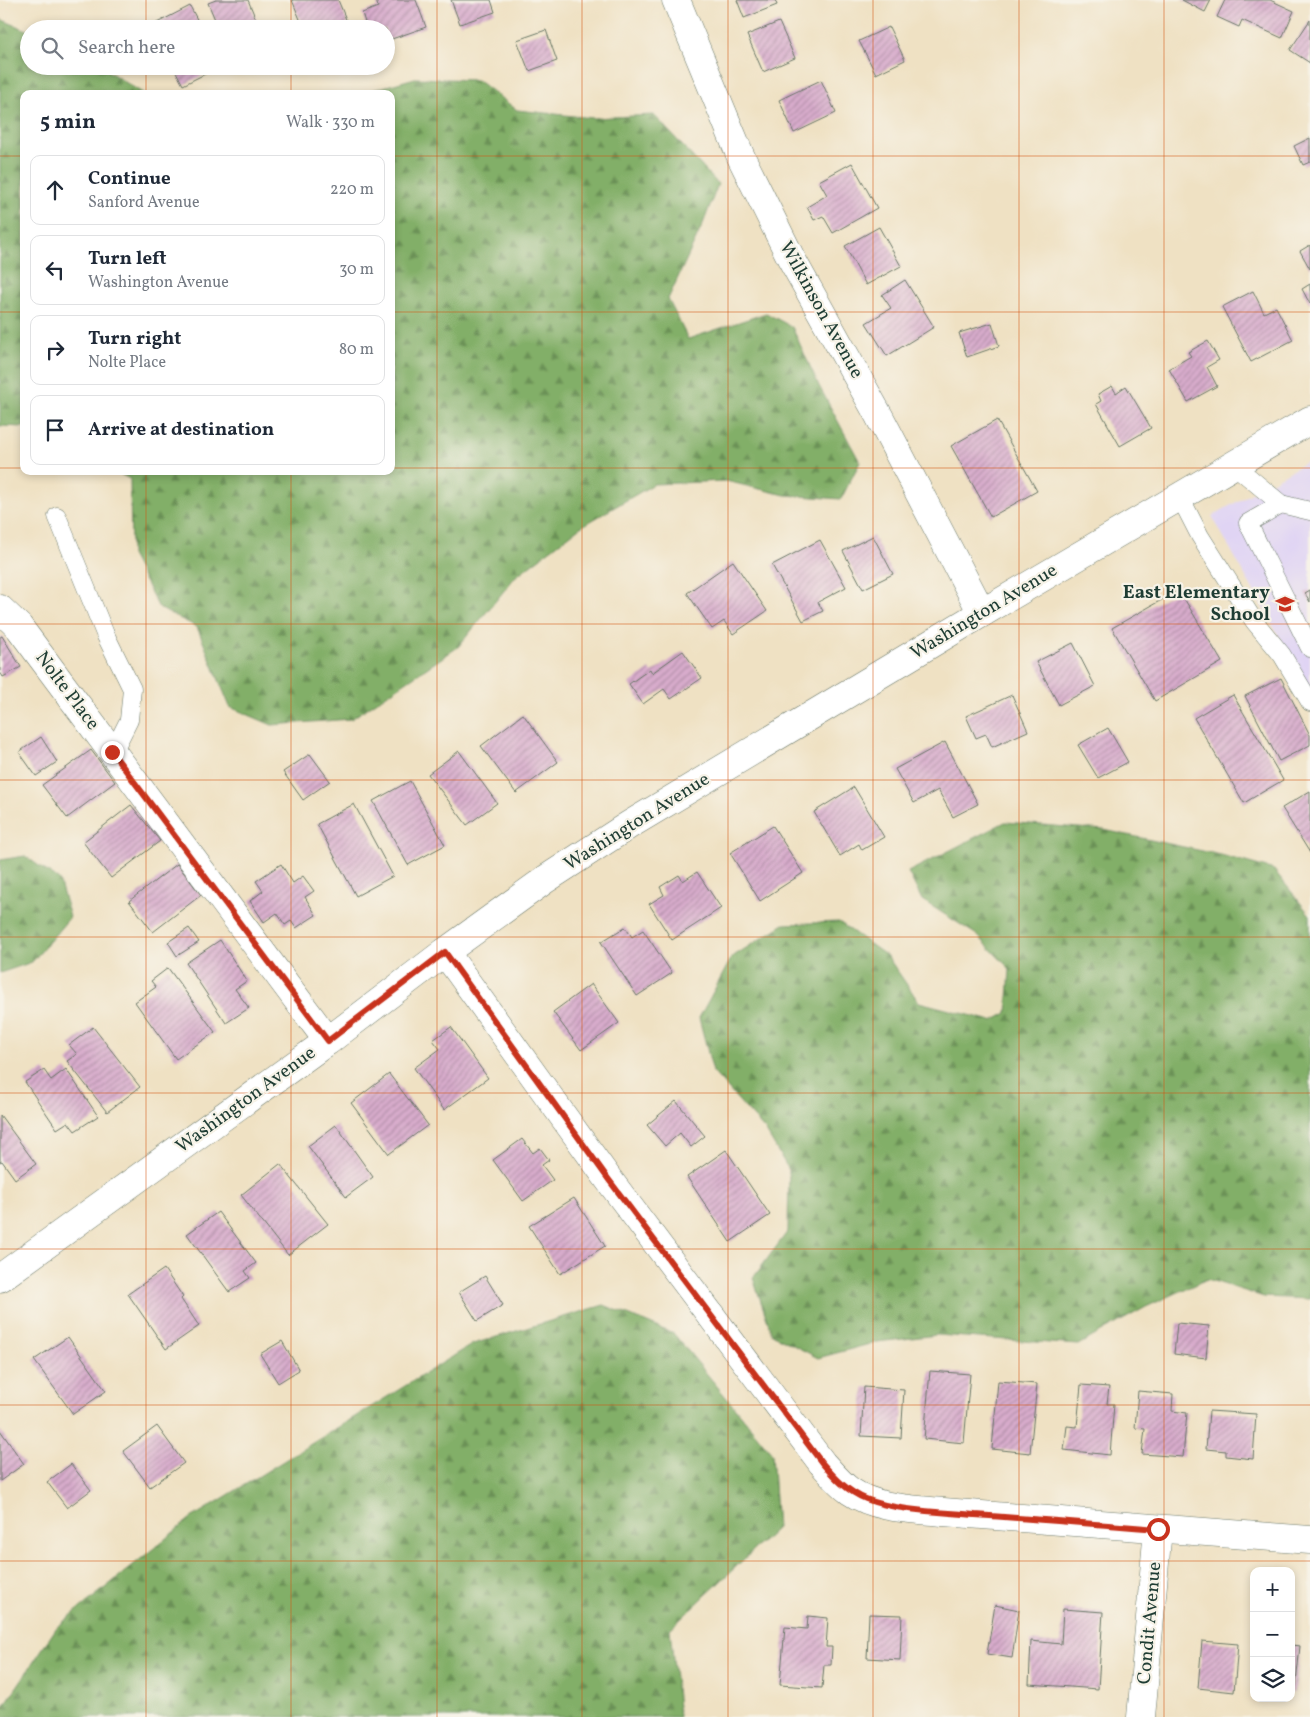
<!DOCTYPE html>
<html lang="en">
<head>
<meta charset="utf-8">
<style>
  :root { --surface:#fff; --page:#f6f6f7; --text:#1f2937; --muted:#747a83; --line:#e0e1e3 }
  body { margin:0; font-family:Vollkorn,serif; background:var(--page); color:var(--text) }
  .controls { position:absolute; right:15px; bottom:15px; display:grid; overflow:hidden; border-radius:10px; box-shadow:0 2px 8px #0003 }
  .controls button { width:45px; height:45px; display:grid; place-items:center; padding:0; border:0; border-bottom:1px solid var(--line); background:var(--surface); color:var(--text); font:25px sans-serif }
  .stop { position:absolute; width:15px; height:15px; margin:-11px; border:4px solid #c8321e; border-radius:50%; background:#fff }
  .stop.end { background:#c8321e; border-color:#fff; box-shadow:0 1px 5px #0008 }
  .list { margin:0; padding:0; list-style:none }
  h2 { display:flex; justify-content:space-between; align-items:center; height:65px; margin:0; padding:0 20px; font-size:21px }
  h2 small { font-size:16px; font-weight:400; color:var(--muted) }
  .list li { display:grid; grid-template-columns:32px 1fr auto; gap:15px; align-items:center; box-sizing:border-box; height:70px; margin:0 10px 10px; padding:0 10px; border:1px solid var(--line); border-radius:10px }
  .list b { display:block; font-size:19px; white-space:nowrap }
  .list p { margin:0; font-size:16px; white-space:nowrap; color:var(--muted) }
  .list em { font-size:16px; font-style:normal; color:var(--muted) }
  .icon { flex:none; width:28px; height:28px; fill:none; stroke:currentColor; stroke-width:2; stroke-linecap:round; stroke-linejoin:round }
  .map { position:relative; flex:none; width:1310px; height:1717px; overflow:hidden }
  .search { position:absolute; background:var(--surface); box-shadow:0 2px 8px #0003; left:20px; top:20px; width:375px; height:55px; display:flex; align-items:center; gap:12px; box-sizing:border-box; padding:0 18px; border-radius:28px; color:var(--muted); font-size:19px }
  .panel { position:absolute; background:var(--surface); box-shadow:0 2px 8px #0003; left:20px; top:90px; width:375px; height:385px; border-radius:10px }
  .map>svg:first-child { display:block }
  .built { fill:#e0d4f4 }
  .forest { fill:url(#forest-firs); stroke:#50764e }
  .building { fill:url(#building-hatch) }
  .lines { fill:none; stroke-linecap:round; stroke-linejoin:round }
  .service-casing { stroke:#687666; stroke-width:19 }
  .minor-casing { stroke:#687666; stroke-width:29 }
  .secondary-casing { stroke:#687666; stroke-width:29 }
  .service { stroke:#fff; stroke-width:18 }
  .minor { stroke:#fff; stroke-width:28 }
  .secondary { stroke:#fff; stroke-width:28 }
  .route { stroke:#c8321e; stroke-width:6 }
  .grid { fill:none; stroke:#d45610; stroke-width:1; stroke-opacity:0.55 }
  .labels { text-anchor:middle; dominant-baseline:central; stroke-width:4.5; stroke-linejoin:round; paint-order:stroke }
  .street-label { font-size:19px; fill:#1f3d34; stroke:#f7f3e8 }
  .poi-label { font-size:19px; font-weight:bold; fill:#1f3d34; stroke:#f7f3e8; text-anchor:end }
</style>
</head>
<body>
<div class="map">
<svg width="1310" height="1717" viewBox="0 0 1310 1717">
  <defs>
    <pattern id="forest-firs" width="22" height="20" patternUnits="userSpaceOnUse" patternTransform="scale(1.25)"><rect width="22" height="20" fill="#82af67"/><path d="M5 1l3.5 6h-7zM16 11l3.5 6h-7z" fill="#6a9056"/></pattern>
    <pattern id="building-hatch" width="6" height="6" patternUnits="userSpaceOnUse" patternTransform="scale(1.25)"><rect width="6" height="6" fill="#d8accc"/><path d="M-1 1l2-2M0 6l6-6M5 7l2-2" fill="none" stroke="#af8da6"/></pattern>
  </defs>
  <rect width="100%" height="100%" fill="#f7f3e8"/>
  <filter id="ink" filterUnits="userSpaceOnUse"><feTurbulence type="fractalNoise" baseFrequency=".02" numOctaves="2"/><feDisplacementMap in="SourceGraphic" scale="10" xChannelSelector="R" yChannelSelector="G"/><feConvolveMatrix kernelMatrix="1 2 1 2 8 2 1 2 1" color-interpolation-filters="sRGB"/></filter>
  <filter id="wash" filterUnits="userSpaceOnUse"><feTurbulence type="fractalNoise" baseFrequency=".0096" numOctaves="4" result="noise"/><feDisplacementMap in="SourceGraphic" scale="20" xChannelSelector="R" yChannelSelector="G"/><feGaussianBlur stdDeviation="1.12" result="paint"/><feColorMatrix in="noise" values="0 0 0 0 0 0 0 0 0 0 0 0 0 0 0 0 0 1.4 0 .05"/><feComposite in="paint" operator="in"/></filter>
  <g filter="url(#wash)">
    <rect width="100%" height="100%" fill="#efe1c3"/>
    <path class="built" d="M1310 460V692L1212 516Z"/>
    <g class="forest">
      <path d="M0 19 29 31V66H100L144 94H24V427L0 426Z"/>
      <path d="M415 78 477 80 517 110 593 118 654 115 718 184 703 224 668 299 688 339 766 313 792 327 819 386 860 462 841 499 785 495 726 481 654 484 579 528 516 576 458 647 351 719 272 725 230 707 197 627 159 608 131 555 130 479 114 471H391V94H359Z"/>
      <path d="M1005 822 1104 830 1221 855 1274 870 1310 915V1299L1264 1297 1207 1279 1146 1307 1078 1345 937 1335 877 1342 818 1358 772 1334 753 1278 788 1231 789 1170 765 1130 713 1072 699 1018 732 957 784 924 839 922 887 956 919 1002 992 1021 1007 1013 1010 969 977 935 922 900 908 872Z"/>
      <path d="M25 856 59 880 70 917 32 962 0 973V860Z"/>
      <path d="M604 1305 674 1334 772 1453 777 1528 670 1629 679 1717H0V1712L57 1627 191 1518 473 1344Z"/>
    </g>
    <g id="blocks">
      <g class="building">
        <path d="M216 0H248L260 29H219L208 3Z"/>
        <path d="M292 0H338L350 29H304Z"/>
        <path d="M376 0H416L426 27 386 41V29H367L362 13 378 7Z"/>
        <path d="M451 0H491L495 12 460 24Z"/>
        <path d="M737 0H775L777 5 744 18Z"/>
        <path d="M1182 0H1211L1205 12Z"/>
        <path d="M1225 0H1270L1294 11 1282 38 1242 20 1239 27 1217 17Z"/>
        <path d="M190 6 202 29H154L153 25Z"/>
        <path d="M1310 20V63L1290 50Z"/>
        <path d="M779 22 795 58 763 72 747 35Z"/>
        <path d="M889 27 905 60 876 74 859 41Z"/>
        <path d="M546 30 557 61 529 71 517 40Z"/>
        <path d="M173 66H211L213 70 183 85Z"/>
        <path d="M821 80 836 113 794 133 779 100Z"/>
        <path d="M1310 138V162L1303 165 1294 146Z"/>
        <path d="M852 163 877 208 833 233 823 216 814 220 807 207 827 195 819 181Z"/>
        <path d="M879 227 901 266 866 285 845 246Z"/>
        <path d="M1310 245V269L1300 251Z"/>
        <path d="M905 280 934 327 887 356 866 323 891 308 882 295Z"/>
        <path d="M1310 284V304L1302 289Z"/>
        <path d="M1253 291 1264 313 1276 307 1293 340 1251 362 1222 307Z"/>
        <path d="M992 323 999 346 967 357 959 333Z"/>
        <path d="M1208 341 1219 360 1207 367 1217 386 1188 402 1169 369 1191 356 1188 352Z"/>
        <path d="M1112 386 1116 393 1126 386 1151 428 1120 446 1096 404 1101 401 1098 394Z"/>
        <path d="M997 420 1037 491 991 517 951 446Z"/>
        <path d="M873 536 893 574 863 589 843 551Z"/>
        <path d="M820 540 846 587 818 602 823 611 803 621 772 565Z"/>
        <path d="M733 561 767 611 733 634 724 621 712 629 687 593Z"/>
        <path d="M1179 590 1222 662 1155 701 1112 628Z"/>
        <path d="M1310 590V602L1305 593Z"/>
        <path d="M2 636 21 667 3 677 0 672V637Z"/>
        <path d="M1073 643 1095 686 1059 705 1036 662Z"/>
        <path d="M683 651 702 678 671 699 664 689 643 704 629 684 650 669 652 673Z"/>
        <path d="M1281 678 1310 735V745L1279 761 1245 696Z"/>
        <path d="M1012 695 1028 731 992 747 986 734 976 738 966 716Z"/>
        <path d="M1233 695 1283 780 1244 803 1194 718Z"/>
        <path d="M523 714 558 762 516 793 481 746Z"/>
        <path d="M1108 728 1128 762 1098 778 1078 745Z"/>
        <path d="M41 737 57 762 36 776 19 752Z"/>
        <path d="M945 742 978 804 953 817 938 790 914 803 895 769Z"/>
        <path d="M91 750 115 782 67 818 42 785Z"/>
        <path d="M459 751 497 803 467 825 428 774Z"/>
        <path d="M310 754 330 781 303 800 283 772Z"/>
        <path d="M410 781 445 845 408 865 373 801Z"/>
        <path d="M854 787 884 837 862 850 859 844 840 856 814 812Z"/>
        <path d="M1310 791V853L1282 808Z"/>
        <path d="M354 804 393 876 356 896 317 824Z"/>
        <path d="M131 805 160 841 111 878 83 842Z"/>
        <path d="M773 826 803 873 760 901 730 853Z"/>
        <path d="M177 864 201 895 153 932 129 901Z"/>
        <path d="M281 864 293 883 303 876 314 891 305 897 316 915 296 928 291 921 285 925 277 913 264 922 250 901 263 891 256 881Z"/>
        <path d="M697 872 721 908 672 940 649 904 664 895 660 887 679 875 683 881Z"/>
        <path d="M625 927 632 937 643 930 672 973 637 996 601 942Z"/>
        <path d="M189 928 199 942 177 956 168 942Z"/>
        <path d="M220 940 247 981 235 989 249 1008 226 1023 186 963Z"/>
        <path d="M168 968 215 1032 176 1059 135 1002 156 987 151 981Z"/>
        <path d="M591 984 619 1023 581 1050 553 1012Z"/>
        <path d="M93 1027 140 1087 107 1112 67 1061 77 1054 69 1045Z"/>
        <path d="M451 1027 488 1078 444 1110 414 1068 440 1049 433 1040Z"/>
        <path d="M66 1069 98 1116 75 1131 68 1122 57 1129 25 1082 44 1070 51 1080Z"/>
        <path d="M389 1074 428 1125 389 1154 351 1103Z"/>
        <path d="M676 1101 705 1136 691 1147 680 1133 665 1146 647 1125Z"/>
        <path d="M0 1115 36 1164 15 1179 2 1161 0 1162Z"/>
        <path d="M336 1125 373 1177 346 1197 308 1146Z"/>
        <path d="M522 1139 533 1153 540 1148 549 1160 542 1165 553 1180 523 1201 493 1160Z"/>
        <path d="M726 1150 770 1215 730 1242 687 1177Z"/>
        <path d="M280 1164 328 1224 288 1255 241 1195Z"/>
        <path d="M574 1198 605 1246 560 1274 529 1226Z"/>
        <path d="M218 1212 256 1263 245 1271 250 1278 229 1292 187 1234Z"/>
        <path d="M164 1269 183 1297 181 1299 199 1326 166 1349 128 1294Z"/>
        <path d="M485 1276 503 1305 477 1321 459 1292Z"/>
        <path d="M1177 1323 1209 1326 1206 1358 1174 1354Z"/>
        <path d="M68 1337 106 1391 73 1414 34 1360Z"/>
        <path d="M282 1341 299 1370 278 1383 260 1354Z"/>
        <path d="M930 1371 970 1374 964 1443 924 1439Z"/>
        <path d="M998 1381 1037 1384 1030 1453 992 1449Z"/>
        <path d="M1081 1385 1109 1387 1107 1404H1114L1110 1455 1064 1450 1067 1426 1077 1427Z"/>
        <path d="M864 1387 904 1390 901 1438 861 1436Z"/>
        <path d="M1138 1391 1173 1394 1172 1411 1187 1413 1183 1457 1142 1454 1145 1429 1135 1428Z"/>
        <path d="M1209 1411 1256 1414 1253 1459 1226 1456V1451L1206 1449Z"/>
        <path d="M157 1426 184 1463 150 1487 123 1451Z"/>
        <path d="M0 1430 24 1464 0 1481Z"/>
        <path d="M71 1464 91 1490 67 1508 47 1482Z"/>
        <path d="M995 1605 1019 1610 1012 1658 987 1654Z"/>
        <path d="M1063 1609 1103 1612 1098 1689 1029 1684 1031 1641 1061 1644Z"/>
        <path d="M869 1614 902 1615 900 1660 867 1658Z"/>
        <path d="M808 1616 828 1618 826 1647H832L831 1665H824L822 1688 780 1685 785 1627 807 1629Z"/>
        <path d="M1202 1641 1238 1644 1234 1692 1198 1688Z"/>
        <path d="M1291 1645 1300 1646 1295 1693 1291 1692Z"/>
      </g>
    </g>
  </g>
  <g filter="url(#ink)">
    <use href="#blocks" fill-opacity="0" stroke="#687666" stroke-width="1"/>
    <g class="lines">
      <g class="service-casing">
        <g id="service">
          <path d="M1234 465 1281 504 1310 511"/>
          <path d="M1180 497 1200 536 1254 621 1282 655 1310 702"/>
          <path d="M1281 504 1248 523 1310 648"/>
          <path d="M57 516 105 634 132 689 129 720 113 752"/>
        </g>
      </g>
      <g class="minor-casing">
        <g id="minor">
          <path d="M676 0 741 157 791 258 879 416 982 613"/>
          <path d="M0 609 19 627 328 1041"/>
          <path d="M445 952 609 1180 822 1463C831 1473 839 1483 850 1491 876 1509 912 1509 943 1512L1310 1540"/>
          <path d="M1141 1717 1158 1529"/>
        </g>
      </g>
      <g class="secondary-casing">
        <path id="secondary" d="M0 1278 328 1041 445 952 546 879 629 825 982 613 1310 420"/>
      </g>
      <use href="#service" class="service"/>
      <use href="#minor" class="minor"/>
      <use href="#secondary" class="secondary"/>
    </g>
  </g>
  <g class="lines" filter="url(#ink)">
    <path class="route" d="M112 752 328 1041 445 952 609 1180 822 1463C835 1478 848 1492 866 1499 895 1511 944 1512 975 1515 1036 1519 1097 1524 1158 1529"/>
  </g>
  <path class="grid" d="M146 0V29M291 0V29M437 0V1717M582 0V1717M728 0V1717M873 0V1717M1019 0V1717M1164 0V1717M146 66V94M291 66V94M0 156H24M391 156H1310M0 312H24M391 312H1310M0 468H24M391 468H1310M146 471V1717M291 471V1717M0 624H1310M0 780H1310M0 937H1310M0 1093H1310M0 1249H1310M0 1405H1310M0 1561H1310"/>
  <defs>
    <g id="school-bare" transform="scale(1.5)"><path d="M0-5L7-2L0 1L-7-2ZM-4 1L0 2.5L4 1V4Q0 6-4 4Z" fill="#c8321e" stroke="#f7f3e8" stroke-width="2.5" paint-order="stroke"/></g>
  </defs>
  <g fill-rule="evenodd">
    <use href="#school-bare" x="1285" y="604"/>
  </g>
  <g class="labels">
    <g class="street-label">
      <text transform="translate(821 310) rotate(61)">Wilkinson Avenue</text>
      <text transform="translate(984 612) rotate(-31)">Washington Avenue</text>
      <text transform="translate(67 691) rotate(53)">Nolte Place</text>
      <text transform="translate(637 822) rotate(-32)">Washington Avenue</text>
      <text transform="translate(246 1100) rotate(-36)">Washington Avenue</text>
      <text transform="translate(1150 1623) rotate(-85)">Condit Avenue</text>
    </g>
    <g class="poi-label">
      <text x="1270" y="593">East Elementary<tspan x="1270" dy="22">School</tspan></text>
    </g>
  </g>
</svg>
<div class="controls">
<button>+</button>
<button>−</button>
<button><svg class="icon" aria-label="layers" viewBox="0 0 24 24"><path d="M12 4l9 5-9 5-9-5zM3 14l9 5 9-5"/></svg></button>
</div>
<div class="stop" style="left:1158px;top:1529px"></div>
<div class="stop end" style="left:112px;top:752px"></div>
<div class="search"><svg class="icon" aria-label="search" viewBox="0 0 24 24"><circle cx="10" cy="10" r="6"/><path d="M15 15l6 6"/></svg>Search here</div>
<section class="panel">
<h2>5 min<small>Walk · 330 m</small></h2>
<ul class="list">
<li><svg class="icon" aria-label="ahead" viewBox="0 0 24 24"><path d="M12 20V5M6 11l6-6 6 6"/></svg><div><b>Continue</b><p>Sanford Avenue</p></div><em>220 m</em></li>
<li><svg class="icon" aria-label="left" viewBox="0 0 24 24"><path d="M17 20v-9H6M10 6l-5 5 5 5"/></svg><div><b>Turn left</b><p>Washington Avenue</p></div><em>30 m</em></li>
<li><svg class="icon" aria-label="right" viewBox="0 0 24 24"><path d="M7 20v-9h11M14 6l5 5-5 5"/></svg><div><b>Turn right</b><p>Nolte Place</p></div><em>80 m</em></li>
<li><svg class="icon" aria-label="arrive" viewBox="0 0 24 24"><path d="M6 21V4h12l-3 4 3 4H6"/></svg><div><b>Arrive at destination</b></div></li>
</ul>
</section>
</div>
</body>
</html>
